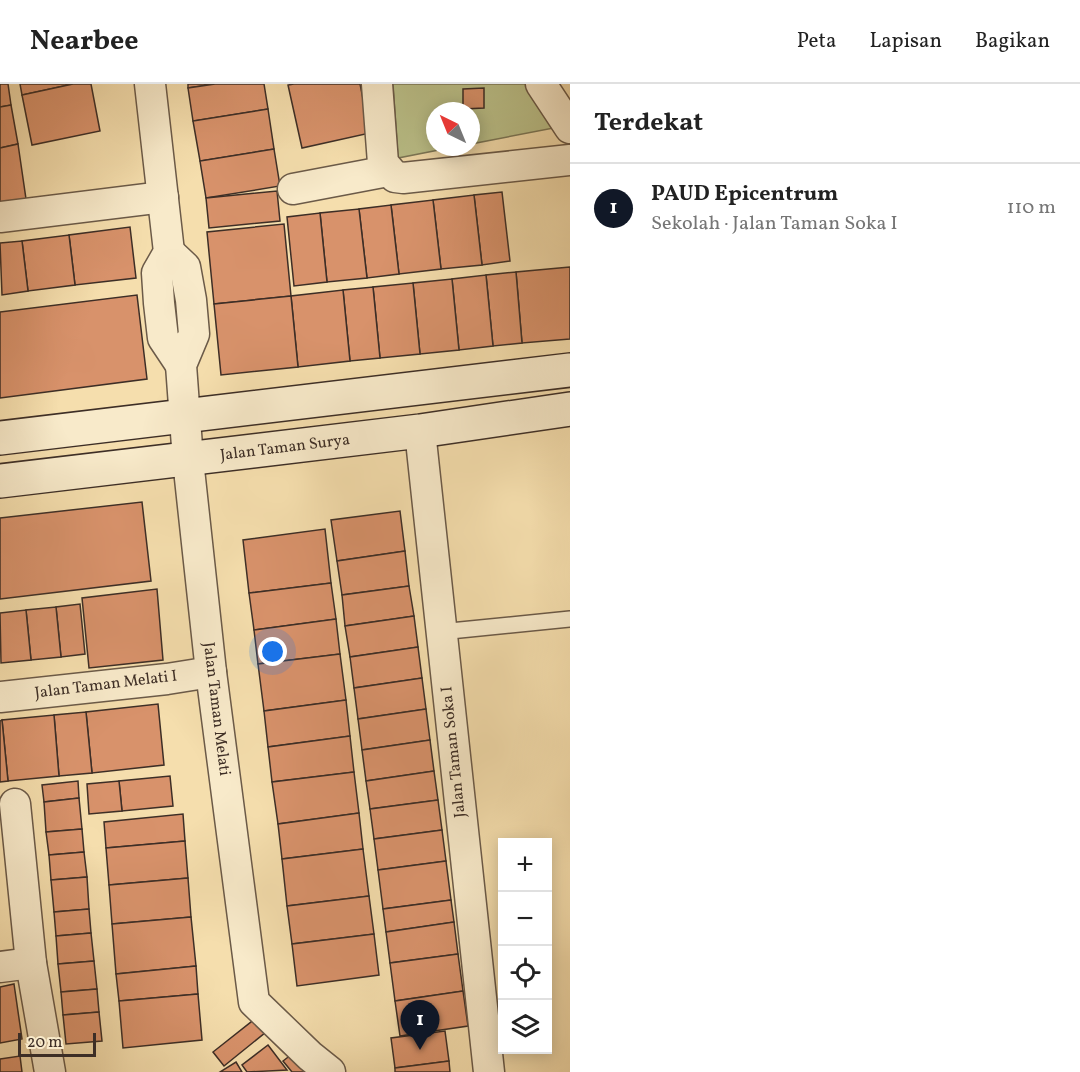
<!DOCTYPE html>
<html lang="id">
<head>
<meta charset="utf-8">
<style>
  :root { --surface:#fff; --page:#f6f6f6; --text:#222; --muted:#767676; --line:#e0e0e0; --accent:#111827 }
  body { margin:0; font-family:Vollkorn,serif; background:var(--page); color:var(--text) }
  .controls { position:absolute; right:18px; bottom:18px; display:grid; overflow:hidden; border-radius:0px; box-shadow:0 3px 15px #0003 }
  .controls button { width:54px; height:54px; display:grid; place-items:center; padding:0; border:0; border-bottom:2px solid var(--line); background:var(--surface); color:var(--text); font:30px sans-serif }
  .compass { position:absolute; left:426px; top:18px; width:54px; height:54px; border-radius:50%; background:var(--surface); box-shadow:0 3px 15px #0003; rotate:317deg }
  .scale { position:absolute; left:18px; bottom:15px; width:78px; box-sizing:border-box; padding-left:6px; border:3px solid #3d2e26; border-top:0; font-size:16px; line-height:21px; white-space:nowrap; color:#3d2e26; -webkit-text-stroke:4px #f8eaca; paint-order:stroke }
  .you { position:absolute; left:273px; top:568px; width:21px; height:21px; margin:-15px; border:4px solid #fff; border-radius:50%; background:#1a73e8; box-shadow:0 0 0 9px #1a73e833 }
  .badge { display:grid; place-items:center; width:39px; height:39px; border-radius:50%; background:var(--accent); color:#fff; font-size:20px; font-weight:700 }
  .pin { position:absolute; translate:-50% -50px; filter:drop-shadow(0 2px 3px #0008) }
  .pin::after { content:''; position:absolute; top:32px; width:21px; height:18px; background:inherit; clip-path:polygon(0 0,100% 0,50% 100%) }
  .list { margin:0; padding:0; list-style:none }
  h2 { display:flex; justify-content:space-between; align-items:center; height:78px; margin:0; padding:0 24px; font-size:26px }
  h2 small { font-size:20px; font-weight:400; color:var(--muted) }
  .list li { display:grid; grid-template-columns:39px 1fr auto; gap:18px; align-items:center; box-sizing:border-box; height:90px; padding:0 24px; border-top:2px solid var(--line) }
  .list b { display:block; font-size:22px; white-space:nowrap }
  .list p { margin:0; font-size:20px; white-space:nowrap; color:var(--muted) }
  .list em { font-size:20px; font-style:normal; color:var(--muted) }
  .icon { flex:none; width:33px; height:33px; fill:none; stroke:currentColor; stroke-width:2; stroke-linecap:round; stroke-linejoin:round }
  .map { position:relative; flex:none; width:570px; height:988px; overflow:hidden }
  header { display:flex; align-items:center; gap:36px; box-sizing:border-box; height:84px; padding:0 30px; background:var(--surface); border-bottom:2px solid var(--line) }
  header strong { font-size:28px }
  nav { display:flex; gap:33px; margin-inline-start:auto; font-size:21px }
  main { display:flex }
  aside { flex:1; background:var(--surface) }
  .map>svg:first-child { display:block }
  .green { fill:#bbc18a; stroke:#7c7858; stroke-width:1.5 }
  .building { fill:#d8926b; stroke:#3d2e26; stroke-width:1.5 }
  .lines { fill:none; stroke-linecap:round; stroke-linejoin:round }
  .lane-casing { stroke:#6b5a48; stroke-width:18 }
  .street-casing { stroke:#6b5a48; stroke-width:33 }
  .secondary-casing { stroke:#3d2e26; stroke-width:36 }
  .lane { stroke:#f8eaca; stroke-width:15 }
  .street { stroke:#f8eaca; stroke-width:30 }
  .secondary { stroke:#f8eaca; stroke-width:33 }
  .labels { text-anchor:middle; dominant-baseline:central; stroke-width:6; stroke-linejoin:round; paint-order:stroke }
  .street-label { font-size:16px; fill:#3d2e26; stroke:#f8eaca }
</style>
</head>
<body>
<header>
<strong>Nearbee</strong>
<nav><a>Peta</a><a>Lapisan</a><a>Bagikan</a></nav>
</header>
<main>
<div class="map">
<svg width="570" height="988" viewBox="0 0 570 988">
  <rect width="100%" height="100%" fill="#f5dead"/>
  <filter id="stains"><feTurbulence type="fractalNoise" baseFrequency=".00333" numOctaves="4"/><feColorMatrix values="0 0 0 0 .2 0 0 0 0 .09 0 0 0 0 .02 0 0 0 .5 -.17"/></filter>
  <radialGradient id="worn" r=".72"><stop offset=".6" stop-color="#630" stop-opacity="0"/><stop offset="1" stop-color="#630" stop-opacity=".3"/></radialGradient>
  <path class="green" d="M393 0H536L564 42 471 60V27H435V63H454L398 74Z"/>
  <g class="building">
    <path d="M0 0H8L11 21 0 23Z"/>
    <path d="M20 0H73L22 11Z"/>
    <path d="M73 0H91L100 47 32 61 22 11Z"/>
    <path d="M188 0H215L188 4Z"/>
    <path d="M215 0H264L268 25 193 37 188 4Z"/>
    <path d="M294 0H360L370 49 302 64 288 1Z"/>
    <path d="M484 4V24L463 25V5Z"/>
    <path d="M11 21 18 60 0 64V23Z"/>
    <path d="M268 25 274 65 200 77 193 37Z"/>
    <path d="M18 60 26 115 0 120V64Z"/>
    <path d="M274 65 280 102 206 114 200 77Z"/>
    <path d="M277 107 280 137 209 144 206 114Z"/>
    <path d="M502 108 510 177 482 181 474 111Z"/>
    <path d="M474 111 482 181 441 185 433 116Z"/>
    <path d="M433 116 441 185 399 190 391 121Z"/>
    <path d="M391 121 399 190 367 194 359 125Z"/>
    <path d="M359 125 367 194 327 198 320 129Z"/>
    <path d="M320 129 327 198 294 202 287 133Z"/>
    <path d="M284 140 291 212 214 220 207 148Z"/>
    <path d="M130 143 136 194 75 201 69 151Z"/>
    <path d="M69 151 75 201 28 207 22 157Z"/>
    <path d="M22 157 28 207 2 211 0 159Z"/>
    <path d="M570 183V255L522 259 516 188Z"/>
    <path d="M516 188 522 259 493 262 486 191Z"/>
    <path d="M486 191 493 262 459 266 452 195Z"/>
    <path d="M452 195 459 266 420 270 413 199Z"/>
    <path d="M413 199 420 270 380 274 373 203Z"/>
    <path d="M373 203 380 274 350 277 343 206Z"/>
    <path d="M343 206 350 277 298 283 291 212Z"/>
    <path d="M137 211 147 295 0 314V228Z"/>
    <path d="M291 212 298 283 221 291 214 220Z"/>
    <path d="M142 418 151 497 0 515V434Z"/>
    <path d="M400 427 405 467 337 477 331 436Z"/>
    <path d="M325 445 331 499 249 509 243 456Z"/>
    <path d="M405 467 409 502 342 511 337 477Z"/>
    <path d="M331 499 336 535 254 546 249 509Z"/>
    <path d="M409 502 414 532 345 542 342 511Z"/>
    <path d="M157 505 163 576 89 584 82 514Z"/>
    <path d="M80 520 85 570 61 573 56 523Z"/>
    <path d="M56 523 61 573 31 576 26 526Z"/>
    <path d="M26 526 31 576 1 579 0 529Z"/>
    <path d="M414 532 418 563 350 573 345 542Z"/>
    <path d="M336 535 340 570 258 580 254 546Z"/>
    <path d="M418 563 422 594 354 604 350 573Z"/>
    <path d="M340 570 346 616 264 627 258 580Z"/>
    <path d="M422 594 426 625 358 635 354 604Z"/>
    <path d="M346 616 350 652 268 663 264 627Z"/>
    <path d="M158 620 164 681 92 689 86 628Z"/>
    <path d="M426 625 430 656 362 666 358 635Z"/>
    <path d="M86 628 92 689 59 692 54 631Z"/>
    <path d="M54 631 59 692 8 697 2 636Z"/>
    <path d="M2 636 8 697 0 698V637Z"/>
    <path d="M350 652 354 688 272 698 268 663Z"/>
    <path d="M430 656 434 687 366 697 362 666Z"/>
    <path d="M434 687 438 716 370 725 366 697Z"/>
    <path d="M354 688 359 729 278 740 272 698Z"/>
    <path d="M170 692 173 722 122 727 119 697Z"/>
    <path d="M78 697 79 714 44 718 42 701Z"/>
    <path d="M119 697 122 727 89 730 87 700Z"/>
    <path d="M79 714 82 745 46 748 44 718Z"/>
    <path d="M438 716 442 746 374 755 370 725Z"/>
    <path d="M359 729 363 765 282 775 278 740Z"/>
    <path d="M183 730 185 757 106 764 104 738Z"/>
    <path d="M82 745 84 768 49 771 46 748Z"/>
    <path d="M442 746 446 777 378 786 374 755Z"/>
    <path d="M185 757 188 794 109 801 106 764Z"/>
    <path d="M363 765 369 812 287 822 282 775Z"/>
    <path d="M84 768 87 793 51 796 49 771Z"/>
    <path d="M446 777 451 816 383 825 378 786Z"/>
    <path d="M87 793 89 825 54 828 51 796Z"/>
    <path d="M188 794 191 833 112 840 109 801Z"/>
    <path d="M369 812 374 850 292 860 287 822Z"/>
    <path d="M451 816 454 838 386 848 383 825Z"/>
    <path d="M89 825 91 849 56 852 54 828Z"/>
    <path d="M191 833 196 882 116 890 112 840Z"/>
    <path d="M454 838 458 870 390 879 386 848Z"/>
    <path d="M91 849 94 877 58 880 56 852Z"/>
    <path d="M374 850 379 891 297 902 292 860Z"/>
    <path d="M458 870 463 907 395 917 390 879Z"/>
    <path d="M94 877 97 905 61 908 58 880Z"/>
    <path d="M196 882 198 910 119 917 116 890Z"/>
    <path d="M14 900 22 955 0 959V903Z"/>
    <path d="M97 905 99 928 63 931 61 908Z"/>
    <path d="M463 907 468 942 400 952 395 917Z"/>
    <path d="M198 910 202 956 123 964 119 917Z"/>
    <path d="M99 928 102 957 66 960 63 931Z"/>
    <path d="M256 934 266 948 224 982 213 968Z"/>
    <path d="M445 947 449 977 395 984 391 954Z"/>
    <path d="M268 961 287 986 247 988 242 981Z"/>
    <path d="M296 967 312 988H292L283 977Z"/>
    <path d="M20 972 22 988H0V975Z"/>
    <path d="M449 977 450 988H395V984Z"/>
    <path d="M236 978 242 988H220Z"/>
  </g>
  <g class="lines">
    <g class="lane-casing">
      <path id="lane" d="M440 548 570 535"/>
    </g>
    <g class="street-casing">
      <g id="street">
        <path d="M150 0 169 168 157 189 159 219 163 254 181 281"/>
        <path d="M377 0 383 79 395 93 403 94 570 76"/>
        <path d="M541 0 570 44"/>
        <path d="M293 105 388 87"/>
        <path d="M0 133 163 113"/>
        <path d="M169 168 185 183 191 216 194 250 181 281 188 376 211 588 254 918 310 972 330 988"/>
        <path d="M420 347 489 988"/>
        <path d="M0 613 167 595 211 588"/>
        <path d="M15 720 31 879 50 988"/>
        <path d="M0 883 31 879"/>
      </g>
    </g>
    <g class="secondary-casing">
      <g id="secondary">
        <path d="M0 354 570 286"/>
        <path d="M0 397 420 347 570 325"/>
      </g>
    </g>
    <use href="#lane" class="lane"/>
    <use href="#street" class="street"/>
    <use href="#secondary" class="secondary"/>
  </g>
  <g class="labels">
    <g class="street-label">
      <text transform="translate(285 364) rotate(-7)">Jalan Taman Surya</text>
      <text transform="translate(106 601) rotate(-7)">Jalan Taman Melati I</text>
      <text transform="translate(216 625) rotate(83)">Jalan Taman Melati</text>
      <text transform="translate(454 668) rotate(-96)">Jalan Taman Soka I</text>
    </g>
  </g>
  <rect width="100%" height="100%" filter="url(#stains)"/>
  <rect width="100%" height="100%" fill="url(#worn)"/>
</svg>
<div class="controls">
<button>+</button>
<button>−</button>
<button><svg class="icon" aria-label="locate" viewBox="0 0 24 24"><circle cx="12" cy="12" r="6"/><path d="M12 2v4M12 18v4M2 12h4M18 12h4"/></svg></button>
<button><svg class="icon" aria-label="layers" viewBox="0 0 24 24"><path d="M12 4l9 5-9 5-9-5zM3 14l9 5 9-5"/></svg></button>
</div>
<svg class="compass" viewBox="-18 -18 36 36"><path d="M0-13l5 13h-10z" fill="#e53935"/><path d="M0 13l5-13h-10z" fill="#767676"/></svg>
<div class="scale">20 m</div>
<div class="you"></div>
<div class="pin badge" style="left:420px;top:966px">1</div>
</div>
<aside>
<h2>Terdekat<small></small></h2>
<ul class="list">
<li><span class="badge">1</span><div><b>PAUD Epicentrum</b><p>Sekolah · Jalan Taman Soka I</p></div><em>110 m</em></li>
</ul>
</aside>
</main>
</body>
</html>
